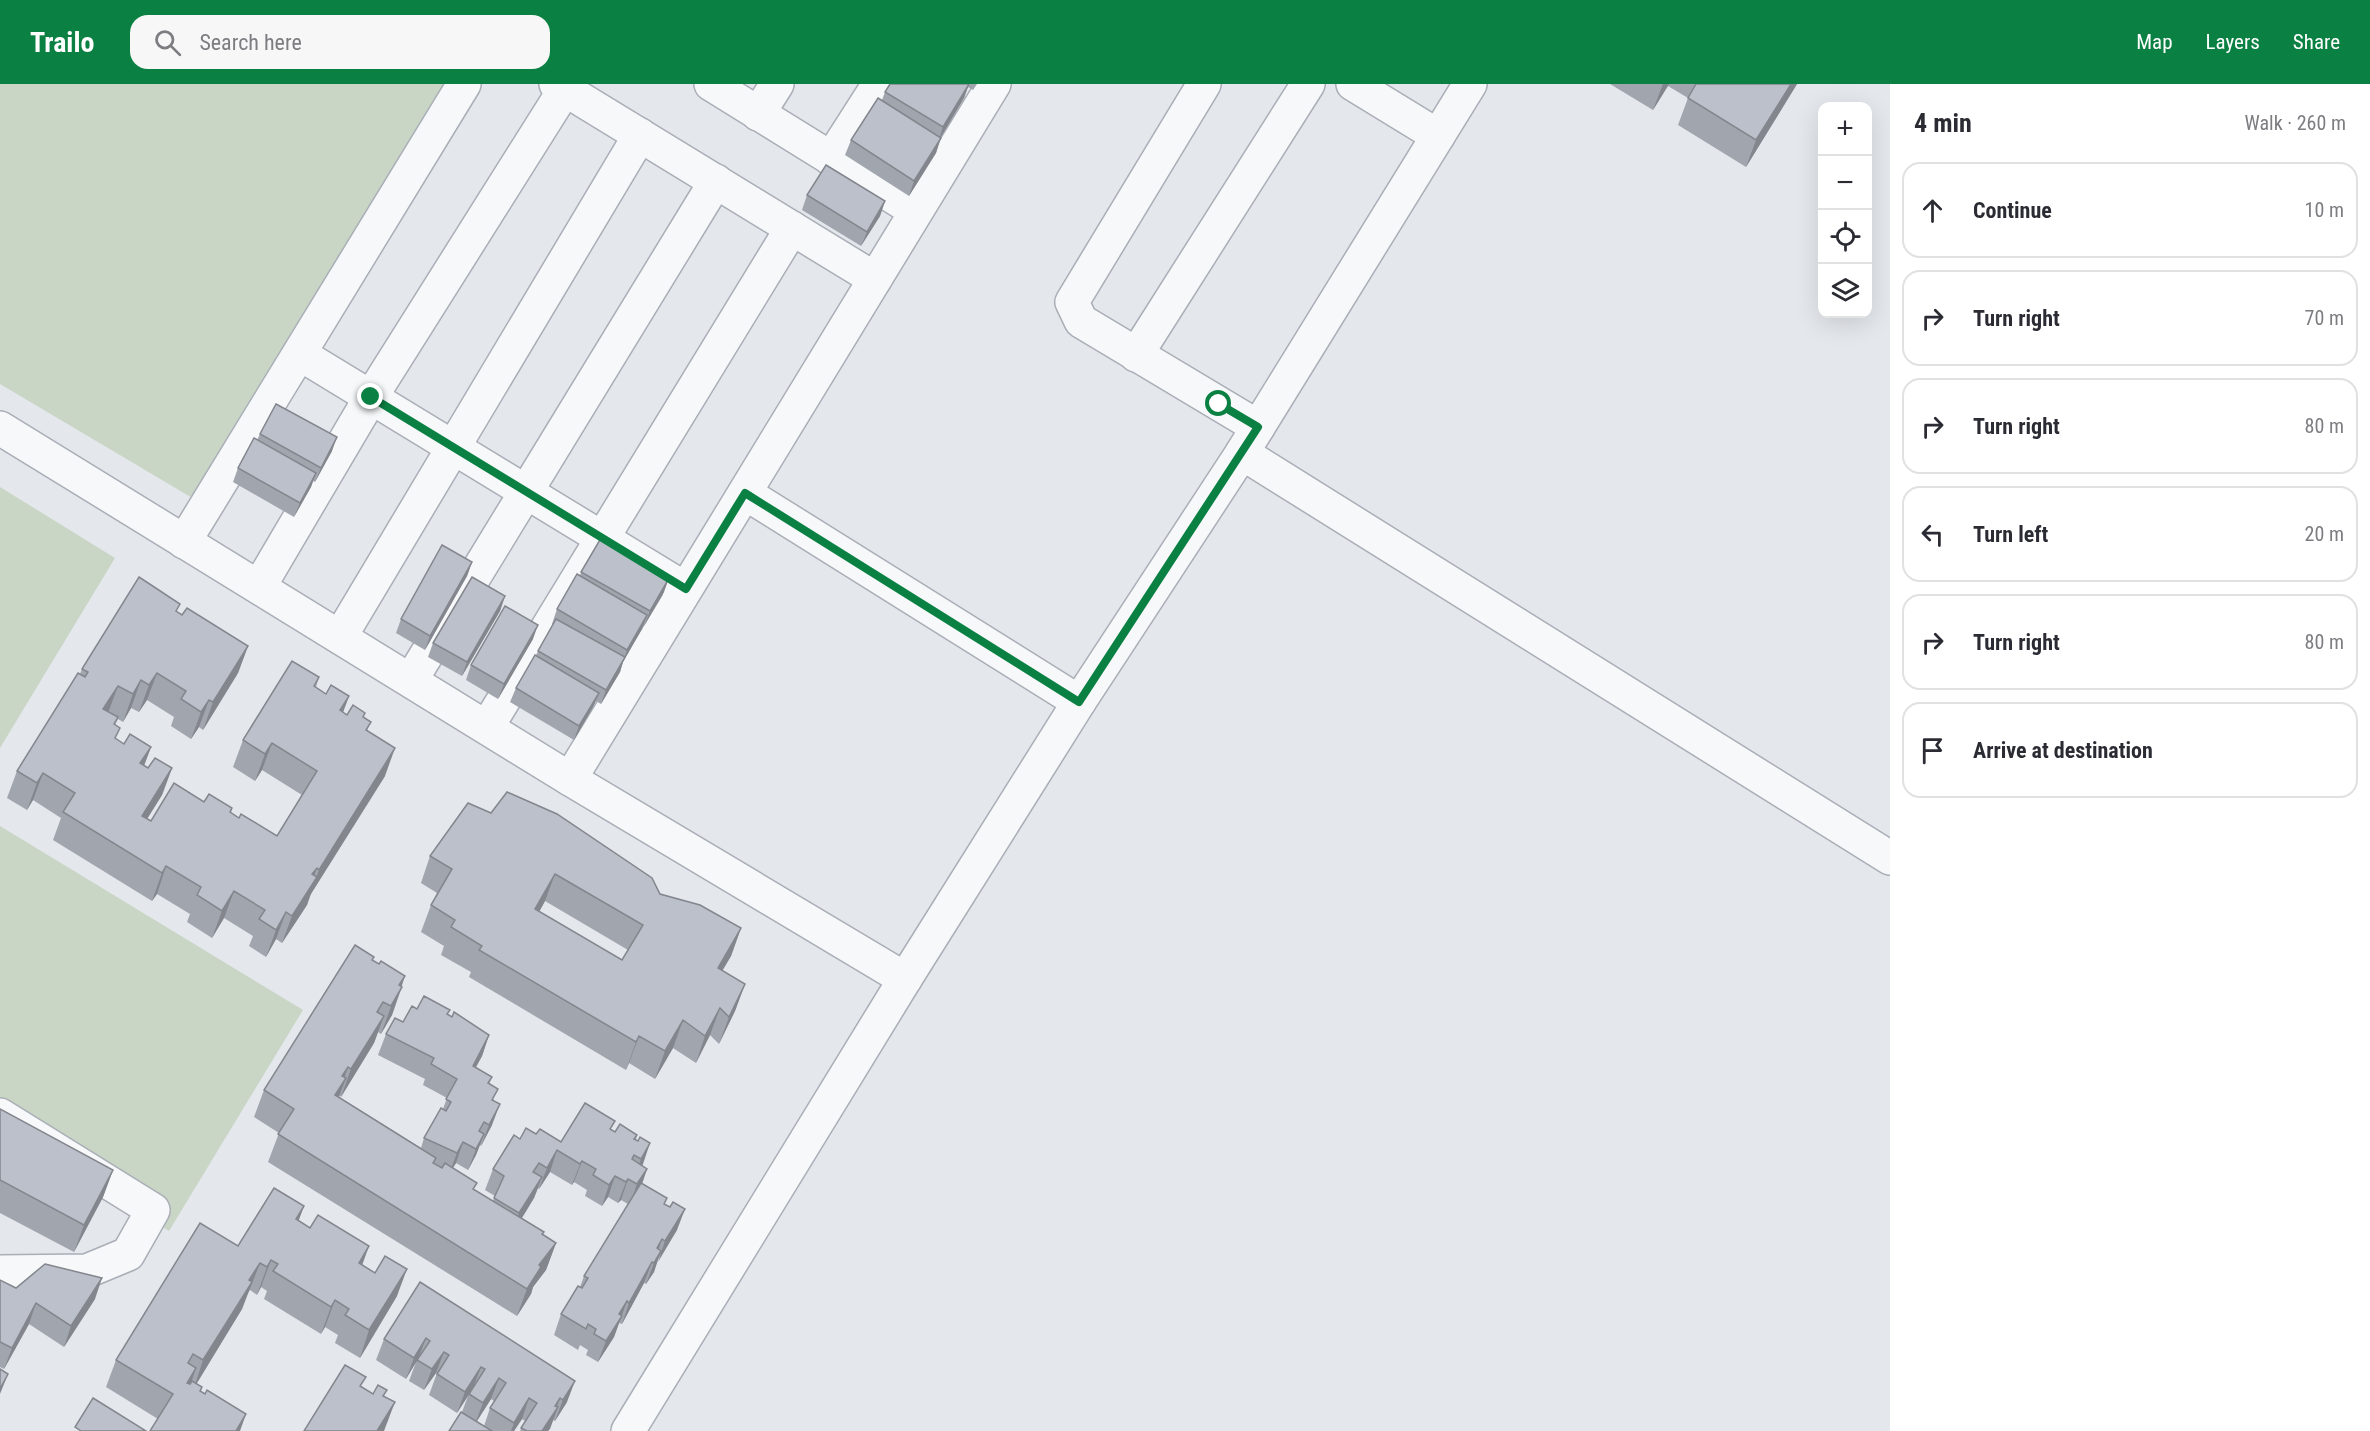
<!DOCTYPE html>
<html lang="en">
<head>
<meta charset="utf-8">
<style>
  :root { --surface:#fff; --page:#f7f7f7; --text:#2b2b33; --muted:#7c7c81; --line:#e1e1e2; --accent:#0b8043 }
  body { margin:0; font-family:"Roboto Condensed",sans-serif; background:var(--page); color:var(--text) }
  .controls { position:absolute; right:18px; top:18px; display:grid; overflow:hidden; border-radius:12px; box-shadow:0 6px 24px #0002 }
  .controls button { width:54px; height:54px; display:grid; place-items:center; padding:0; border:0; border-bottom:2px solid var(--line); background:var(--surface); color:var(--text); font:30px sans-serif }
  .stop { position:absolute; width:18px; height:18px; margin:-14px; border:4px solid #0b8043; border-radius:50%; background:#fff }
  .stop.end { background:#0b8043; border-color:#fff; box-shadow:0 2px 6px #0008 }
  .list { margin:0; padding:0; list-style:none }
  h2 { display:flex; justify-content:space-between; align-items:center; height:78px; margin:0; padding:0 24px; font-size:26px }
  h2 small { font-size:20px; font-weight:400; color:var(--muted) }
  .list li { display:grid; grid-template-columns:39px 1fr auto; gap:18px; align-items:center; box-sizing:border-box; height:96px; margin:0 12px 12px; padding:0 12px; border:2px solid var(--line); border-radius:18px }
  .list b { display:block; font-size:22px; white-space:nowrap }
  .list em { font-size:20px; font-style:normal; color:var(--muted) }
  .icon { flex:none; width:33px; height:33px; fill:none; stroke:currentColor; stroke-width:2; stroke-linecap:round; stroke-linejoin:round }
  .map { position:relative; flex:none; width:1890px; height:1347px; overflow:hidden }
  header { display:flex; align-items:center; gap:36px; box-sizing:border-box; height:84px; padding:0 30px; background:var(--accent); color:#fff }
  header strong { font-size:28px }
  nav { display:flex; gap:33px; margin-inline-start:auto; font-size:21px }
  .search { width:420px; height:54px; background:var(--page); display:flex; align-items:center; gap:15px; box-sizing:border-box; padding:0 21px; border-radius:18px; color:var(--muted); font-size:22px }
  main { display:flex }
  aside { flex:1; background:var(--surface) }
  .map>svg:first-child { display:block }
  .green { fill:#c9d6c5 }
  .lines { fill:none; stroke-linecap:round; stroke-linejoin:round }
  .minor-casing { stroke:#a9aeb7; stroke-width:36 }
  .minor { stroke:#f7f8fa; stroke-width:33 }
  .wall { fill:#a1a5ae; fill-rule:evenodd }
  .shaded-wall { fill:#83868d }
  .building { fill:#bbc0ca; stroke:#83868d; stroke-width:1.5; fill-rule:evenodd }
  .route { stroke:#0b8043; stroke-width:8 }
</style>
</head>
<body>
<header>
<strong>Trailo</strong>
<div class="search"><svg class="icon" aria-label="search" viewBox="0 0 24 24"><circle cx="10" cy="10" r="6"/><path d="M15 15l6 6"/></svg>Search here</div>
<nav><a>Map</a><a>Layers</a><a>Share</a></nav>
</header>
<main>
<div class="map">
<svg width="1890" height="1347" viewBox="0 0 1890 1347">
  <rect width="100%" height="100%" fill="#e4e7ec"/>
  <g class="green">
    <path d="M0 0H448L194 415 0 300Z"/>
    <path d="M0 403 115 474 0 664Z"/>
    <path d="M0 742 303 926 169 1147 0 1042Z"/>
  </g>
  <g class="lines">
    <g class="minor-casing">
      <g id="minor">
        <path d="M556 0 875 195"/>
        <path d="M711 0 916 127"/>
        <path d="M1204 0 1072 218 1081 237 1258 343"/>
        <path d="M1353 0 1438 52"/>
        <path d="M758 30 777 0"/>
        <path d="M831 75 879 0"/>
        <path d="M300 270 674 498"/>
        <path d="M1136 271 1308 0"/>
        <path d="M0 344 570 695 905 895"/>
        <path d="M1242 369 1890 774"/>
        <path d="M745 409 1079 618"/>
        <path d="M184 458 464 0"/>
        <path d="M259 503 371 313 565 5"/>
        <path d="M340 553 640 51"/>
        <path d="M411 596 716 97"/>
        <path d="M487 643 792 144"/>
        <path d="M570 695 994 0"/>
        <path d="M0 1031 153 1126 128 1170 87 1187 0 1188"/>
        <path d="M628 1347 905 895 1079 618 1242 369 1470 0"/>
      </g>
    </g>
    <use href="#minor" class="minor"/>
  </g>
  <g class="wall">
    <path d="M890 0H977L973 6 968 3 964 14 940 54 936 69 909 112 845 71 851 56 882 16 885 8Z"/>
    <path d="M1610 0H1797L1746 83 1678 41 1688 14 1668 2 1653 26Z"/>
    <path d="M807 111 885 117 880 132 861 162 802 126Z"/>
    <path d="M260 350 332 367 315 398 313 397 311 403 294 433 233 398 238 384 257 356Z"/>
    <path d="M472 478 467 492 425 566 396 549 401 535Z"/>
    <path d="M581 488 664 508 644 542V541L623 578 620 588 601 620 596 617 593 623 574 656 510 618 516 604 536 571 553 540H552L557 525 580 492Z"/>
    <path d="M505 512 500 527 462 592 428 573 433 559Z"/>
    <path d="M178 528 248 562 238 589 203 646 199 643 191 655 171 642 174 633 147 616 139 628 131 624 123 638 118 635 115 641 116 655 124 660 151 663 144 681 148 684H172L162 711 147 735 151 737 204 718 232 724 231 729 239 734 277 752 302 711 262 686 255 697 233 683 243 656 319 593 316 603 326 610 349 612 343 628 347 631 363 633 368 647 385 692 309 813 307 821 282 859 276 855 266 873 249 862 253 852 224 834 212 854 187 838 190 830 157 810 152 817 53 756 61 734 33 716 27 726 7 714 17 687 80 590 82 585Z"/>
    <path d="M533 555 498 615 466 596 471 581Z"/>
    <path d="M468 719 660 810 741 844 731 872 722 887 745 900 735 927 719 960 710 951 696 979 673 964 655 995 629 979 626 986 469 893 471 888 441 871 444 862 421 848 431 821 437 809 421 799 430 772ZM545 817 628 866 622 876 539 828Z"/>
    <path d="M372 876 402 903 392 931 381 950 378 948 374 959 341 1013 339 1011V1013L421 1064 424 1054 443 1025 447 1014 423 1001 425 995 378 971 386 950 403 938 417 925 448 931 489 951 482 972 476 983 492 993 489 1000 494 1017 492 1041 481 1062 480 1061 476 1071 468 1086 456 1079 453 1084 474 1106 493 1117 495 1112 485 1106 493 1085 520 1055 536 1050 561 1058 611 1046 615 1048 637 1051 636 1056 642 1081 647 1085 642 1099 665 1120 677 1146 657 1177 654 1188 646 1200 644 1199 622 1240 619 1239 614 1253 598 1278 586 1271 588 1266 580 1261 578 1266 554 1251 561 1230 580 1203 584 1192 628 1120 621 1116 618 1119 608 1113 602 1122 585 1112 587 1106 574 1098 572 1101 550 1088 539 1105 538 1104 534 1114 522 1134 544 1148 543 1151 556 1159 546 1186 533 1203 531 1210 517 1232 268 1078 279 1049 254 1033 264 1006Z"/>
    <path d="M0 1025 113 1086 103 1113 74 1168 0 1129Z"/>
    <path d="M304 1122 298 1137 362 1181 397 1212 360 1274 335 1259 338 1251 325 1243 321 1250 264 1215 267 1207 261 1203 257 1211 250 1206 247 1210 242 1225 196 1300 202 1303 201 1307 205 1310 246 1330 158 1335 106 1303 116 1276 238 1162Z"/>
    <path d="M0 1196 16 1204 95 1215 64 1263 29 1240 4 1285 0 1283Z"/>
    <path d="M420 1198 567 1318 555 1337 553 1336 548 1347H520L525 1337 522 1335 514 1347H449L462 1328 468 1312 457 1329 429 1311 437 1289H436L424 1306 409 1297 416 1278 406 1295 376 1276 384 1255ZM491 1315 494 1317 490 1324 484 1342 477 1337Z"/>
  </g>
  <g class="shaded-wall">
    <path d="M969 0 964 14 938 58 943 43Z"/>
    <path d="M1663 0H1669L1653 26Z"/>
    <path d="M1791 0H1797L1746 83 1756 56Z"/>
    <path d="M941 54 936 69 909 112 914 97Z"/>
    <path d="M885 117 880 132 861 162 867 148Z"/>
    <path d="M337 353 332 367 315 398 321 384Z"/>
    <path d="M316 389 311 403 294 433 300 419Z"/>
    <path d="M472 478 467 492 425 566 430 552Z"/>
    <path d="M669 494 664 508 644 542 650 527Z"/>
    <path d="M505 512 500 527 462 592 467 578Z"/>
    <path d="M647 531 642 545 623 578 620 588 601 620 606 606 624 575 627 566Z"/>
    <path d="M538 541 533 555 498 615 504 600Z"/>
    <path d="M248 562 238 589 203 646 213 618Z"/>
    <path d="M157 589 147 616 139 628 149 601Z"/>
    <path d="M141 596 131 624 123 638 133 610Z"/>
    <path d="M118 602 108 629 103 625Z"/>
    <path d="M599 609 593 623 574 656 579 642Z"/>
    <path d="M349 612 339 639 340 626Z"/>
    <path d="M209 616 199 643 191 655 201 628Z"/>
    <path d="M272 659 262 686 255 697 265 670Z"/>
    <path d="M151 663 141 690 140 679Z"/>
    <path d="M395 664 385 692 309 813 319 786Z"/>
    <path d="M172 684 162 711 132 759 142 732Z"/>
    <path d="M43 689 33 716 27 726 37 699Z"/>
    <path d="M166 782 157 810 152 817 162 789Z"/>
    <path d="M317 784 309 806 317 793 307 821 282 859 292 832 312 790Z"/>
    <path d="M555 790 545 817 525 853 535 825Z"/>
    <path d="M234 807 224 834 212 854 222 827Z"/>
    <path d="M286 828 276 855 266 873 276 846Z"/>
    <path d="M741 844 731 872 708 911 718 884Z"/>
    <path d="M405 892 392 931 381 950 399 901Z"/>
    <path d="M745 900 735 927 719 960 729 933Z"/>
    <path d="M720 924 710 951 696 979 705 952Z"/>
    <path d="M384 932 374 959 341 1013 351 985Z"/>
    <path d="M683 936 673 964 655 995 665 967Z"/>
    <path d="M489 951 482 972 465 1003 473 982Z"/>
    <path d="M639 952 629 979 626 986 636 958Z"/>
    <path d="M348 983 342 1000 346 994 336 1021 325 1038 342 992Z"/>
    <path d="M500 1020 492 1041 481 1062 489 1041Z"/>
    <path d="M484 1050 476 1071 468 1086 476 1065Z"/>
    <path d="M463 1058 456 1079 449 1090 457 1069Z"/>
    <path d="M650 1059 643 1080 633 1096 641 1075Z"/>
    <path d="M557 1066 550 1088 539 1105 547 1084Z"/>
    <path d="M582 1077 574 1098 572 1101 580 1080Z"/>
    <path d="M647 1085 640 1106 630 1121 637 1100Z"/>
    <path d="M113 1086 103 1113 74 1168 84 1141Z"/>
    <path d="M615 1092 608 1113 602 1122 609 1101Z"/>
    <path d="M542 1093 534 1114 512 1150 519 1129Z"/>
    <path d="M628 1095 621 1116 618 1119 626 1098Z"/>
    <path d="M304 1122 294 1149 296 1135Z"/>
    <path d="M685 1125 677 1146 658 1178 665 1157Z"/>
    <path d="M662 1155 655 1176 652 1178 644 1199 622 1240 629 1219 657 1164Z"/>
    <path d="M556 1159 546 1186 533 1203 531 1210 517 1232 527 1205 539 1181Z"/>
    <path d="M369 1162 359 1190V1179Z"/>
    <path d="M661 1167 654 1188 646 1200 654 1179Z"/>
    <path d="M271 1176 261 1203 257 1211 267 1183Z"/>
    <path d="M260 1179 242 1225 194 1304 203 1276Z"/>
    <path d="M407 1185 397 1212 360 1274 369 1246Z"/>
    <path d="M102 1194 95 1215 64 1263 71 1242Z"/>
    <path d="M335 1216 325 1243 321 1250 331 1223Z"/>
    <path d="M627 1217 614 1253 598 1278 606 1257 619 1230Z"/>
    <path d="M36 1219 29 1240 4 1285 12 1264Z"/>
    <path d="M426 1254 418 1275 406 1295 414 1274Z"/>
    <path d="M444 1268 436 1289 424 1306 432 1285Z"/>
    <path d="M481 1283 473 1304 457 1329 465 1308Z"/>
    <path d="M196 1284 187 1311V1299Z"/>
    <path d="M8 1290 0 1310V1305Z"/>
    <path d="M499 1294 491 1315 475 1340 483 1319Z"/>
    <path d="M575 1297 567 1318 555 1337 563 1316Z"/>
    <path d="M529 1314 522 1335 514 1347H511L514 1339Z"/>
    <path d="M560 1314 555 1328 558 1323 550 1345 548 1347H542Z"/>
    <path d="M395 1318 384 1347H377Z"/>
    <path d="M246 1330 240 1347H236Z"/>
  </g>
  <g class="building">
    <path d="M890 0H969L943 43 885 8Z"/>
    <path d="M1696 0H1791L1756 56 1688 14Z"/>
    <path d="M878 14 941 54 914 97 851 56Z"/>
    <path d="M826 81 885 117 867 148 807 111Z"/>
    <path d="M276 320 337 353 321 384 260 350Z"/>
    <path d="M254 354 316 389 300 419 238 384Z"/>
    <path d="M601 454 669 494 650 527 581 488Z"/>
    <path d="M442 461 472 478 430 552 401 535Z"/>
    <path d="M577 490 647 531 627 566 557 525Z"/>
    <path d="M139 493 180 520 176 527 182 531 187 524 248 562 213 618 209 616 201 628 181 615 186 607 157 589 149 601 141 596 133 610 118 602 103 625 118 633 114 640 120 644 115 654 124 660 130 650 151 663 140 679 148 684 155 674 172 684 142 732 151 737 174 699 204 718 209 710 232 724 230 728 239 734 241 730 277 752 317 687 272 659 265 670 243 656 292 577 319 593 314 602 326 610 331 601 349 612 340 626 347 631 353 621 365 629 363 633 371 638 366 646 395 664 319 786 317 784 312 790 317 793 292 832 286 828 276 846 259 835 265 826 234 807 222 827 197 811 201 803 166 782 162 789 63 728 75 709 43 689 37 699 17 687 78 589 85 593 88 588 82 585Z"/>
    <path d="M472 493 505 512 467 578 433 559Z"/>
    <path d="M505 522 538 541 504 600 471 581Z"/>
    <path d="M556 535 625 573 606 606 538 567Z"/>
    <path d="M535 571 599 609 579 642 516 604Z"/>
    <path d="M507 708 557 730 652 794 660 810 700 821 741 844 718 884 745 900 729 933 720 924 705 952 683 936 665 967 639 952 636 958 479 866 482 862 451 843 455 836 431 821 452 785 430 772 468 719 491 729ZM555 790 643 841 622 876 535 825Z"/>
    <path d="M355 861 374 873 372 876 379 880 381 877 405 892 399 901 402 903 391 922 383 918 377 928 384 932 351 985 348 983 342 992 346 994 335 1011 436 1074 433 1079 442 1084 445 1079 477 1099 473 1105 544 1148 542 1150 556 1159 539 1181 541 1183 527 1205 278 1050 294 1025 264 1006Z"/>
    <path d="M424 912 450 926 447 930 452 933 454 928 489 951 473 982 492 993 488 999 498 1005 492 1016 500 1020 489 1041 484 1038 479 1047 484 1050 476 1065 463 1058 457 1069 424 1054 441 1024 446 1027 451 1018 446 1015 457 995 431 980 434 974 386 950 395 934 403 938 412 922 417 925Z"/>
    <path d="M585 1019 615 1037 610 1045 615 1048 620 1040 637 1051 634 1055 638 1057 640 1053 650 1059 641 1075 634 1071 632 1075 647 1085 637 1100 628 1095 626 1098 615 1092 609 1101 593 1091 596 1085 582 1077 580 1080 557 1066 547 1084 539 1079 533 1088 542 1093 519 1129 494 1114 504 1092 493 1085 514 1051 520 1055 526 1044 536 1050 540 1045 561 1058Z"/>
    <path d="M0 1025 113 1086 84 1141 0 1096Z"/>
    <path d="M641 1099 667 1114 664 1120 670 1123 673 1118 685 1125 665 1157 662 1155 657 1164 661 1167 654 1179 652 1178 629 1219 627 1217 619 1230 622 1232 606 1257 594 1250 596 1245 588 1240 586 1245 561 1230 578 1202 582 1204 588 1194 584 1192Z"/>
    <path d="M274 1104 304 1122 296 1135 310 1144 318 1131 369 1162 359 1179 375 1189 385 1172 407 1185 369 1246 345 1231 349 1225 335 1216 331 1223 273 1187 278 1180 271 1176 267 1183 260 1179 249 1196 252 1198 203 1276 193 1270 188 1279 196 1284 187 1299 190 1300 192 1297 202 1303 200 1307 205 1310 207 1306 246 1330 236 1347H150L173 1310 116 1276 200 1139 238 1162Z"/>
    <path d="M45 1180 102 1194 71 1242 36 1219 12 1264 0 1258V1196L16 1204Z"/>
    <path d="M420 1198 575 1297 563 1316 560 1314 555 1322 558 1323 542 1347H527L521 1344 537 1319 529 1314 514 1339 490 1324 506 1299 499 1294 483 1319 469 1310 485 1285 481 1283 465 1308 437 1290 449 1271 444 1268 432 1285 417 1276 430 1257 426 1254 414 1274 384 1255Z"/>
    <path d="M345 1281 366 1293 360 1302 373 1310 378 1301 387 1306 383 1312 395 1318 377 1347H304Z"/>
    <path d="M0 1285 8 1290 0 1305Z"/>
    <path d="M93 1314 146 1347H81L75 1343Z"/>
    <path d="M461 1328 492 1347H449Z"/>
  </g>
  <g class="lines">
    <path class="route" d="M371 313 686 505 745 409 1079 618 1258 343 1219 320"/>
  </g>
</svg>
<div class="controls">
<button>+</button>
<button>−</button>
<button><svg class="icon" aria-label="locate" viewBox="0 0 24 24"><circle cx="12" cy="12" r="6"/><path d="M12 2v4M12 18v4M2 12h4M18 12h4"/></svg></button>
<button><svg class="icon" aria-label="layers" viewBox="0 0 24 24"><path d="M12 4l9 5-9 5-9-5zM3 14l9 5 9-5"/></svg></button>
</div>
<div class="stop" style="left:1219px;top:320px"></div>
<div class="stop end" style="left:371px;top:313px"></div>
</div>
<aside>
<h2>4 min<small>Walk · 260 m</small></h2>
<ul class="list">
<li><svg class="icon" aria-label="ahead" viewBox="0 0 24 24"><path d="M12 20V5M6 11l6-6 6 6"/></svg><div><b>Continue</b></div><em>10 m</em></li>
<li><svg class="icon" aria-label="right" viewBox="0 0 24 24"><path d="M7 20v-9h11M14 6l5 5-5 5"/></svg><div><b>Turn right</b></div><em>70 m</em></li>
<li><svg class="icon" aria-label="right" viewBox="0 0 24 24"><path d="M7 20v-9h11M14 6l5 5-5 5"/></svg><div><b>Turn right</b></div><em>80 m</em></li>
<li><svg class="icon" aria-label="left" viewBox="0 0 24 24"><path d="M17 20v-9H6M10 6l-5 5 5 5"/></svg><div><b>Turn left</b></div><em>20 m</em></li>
<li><svg class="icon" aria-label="right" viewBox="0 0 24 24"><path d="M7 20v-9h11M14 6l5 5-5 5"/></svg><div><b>Turn right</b></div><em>80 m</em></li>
<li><svg class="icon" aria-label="arrive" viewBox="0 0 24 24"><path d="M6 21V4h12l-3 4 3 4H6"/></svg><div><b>Arrive at destination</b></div></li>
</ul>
</aside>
</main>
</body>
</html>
